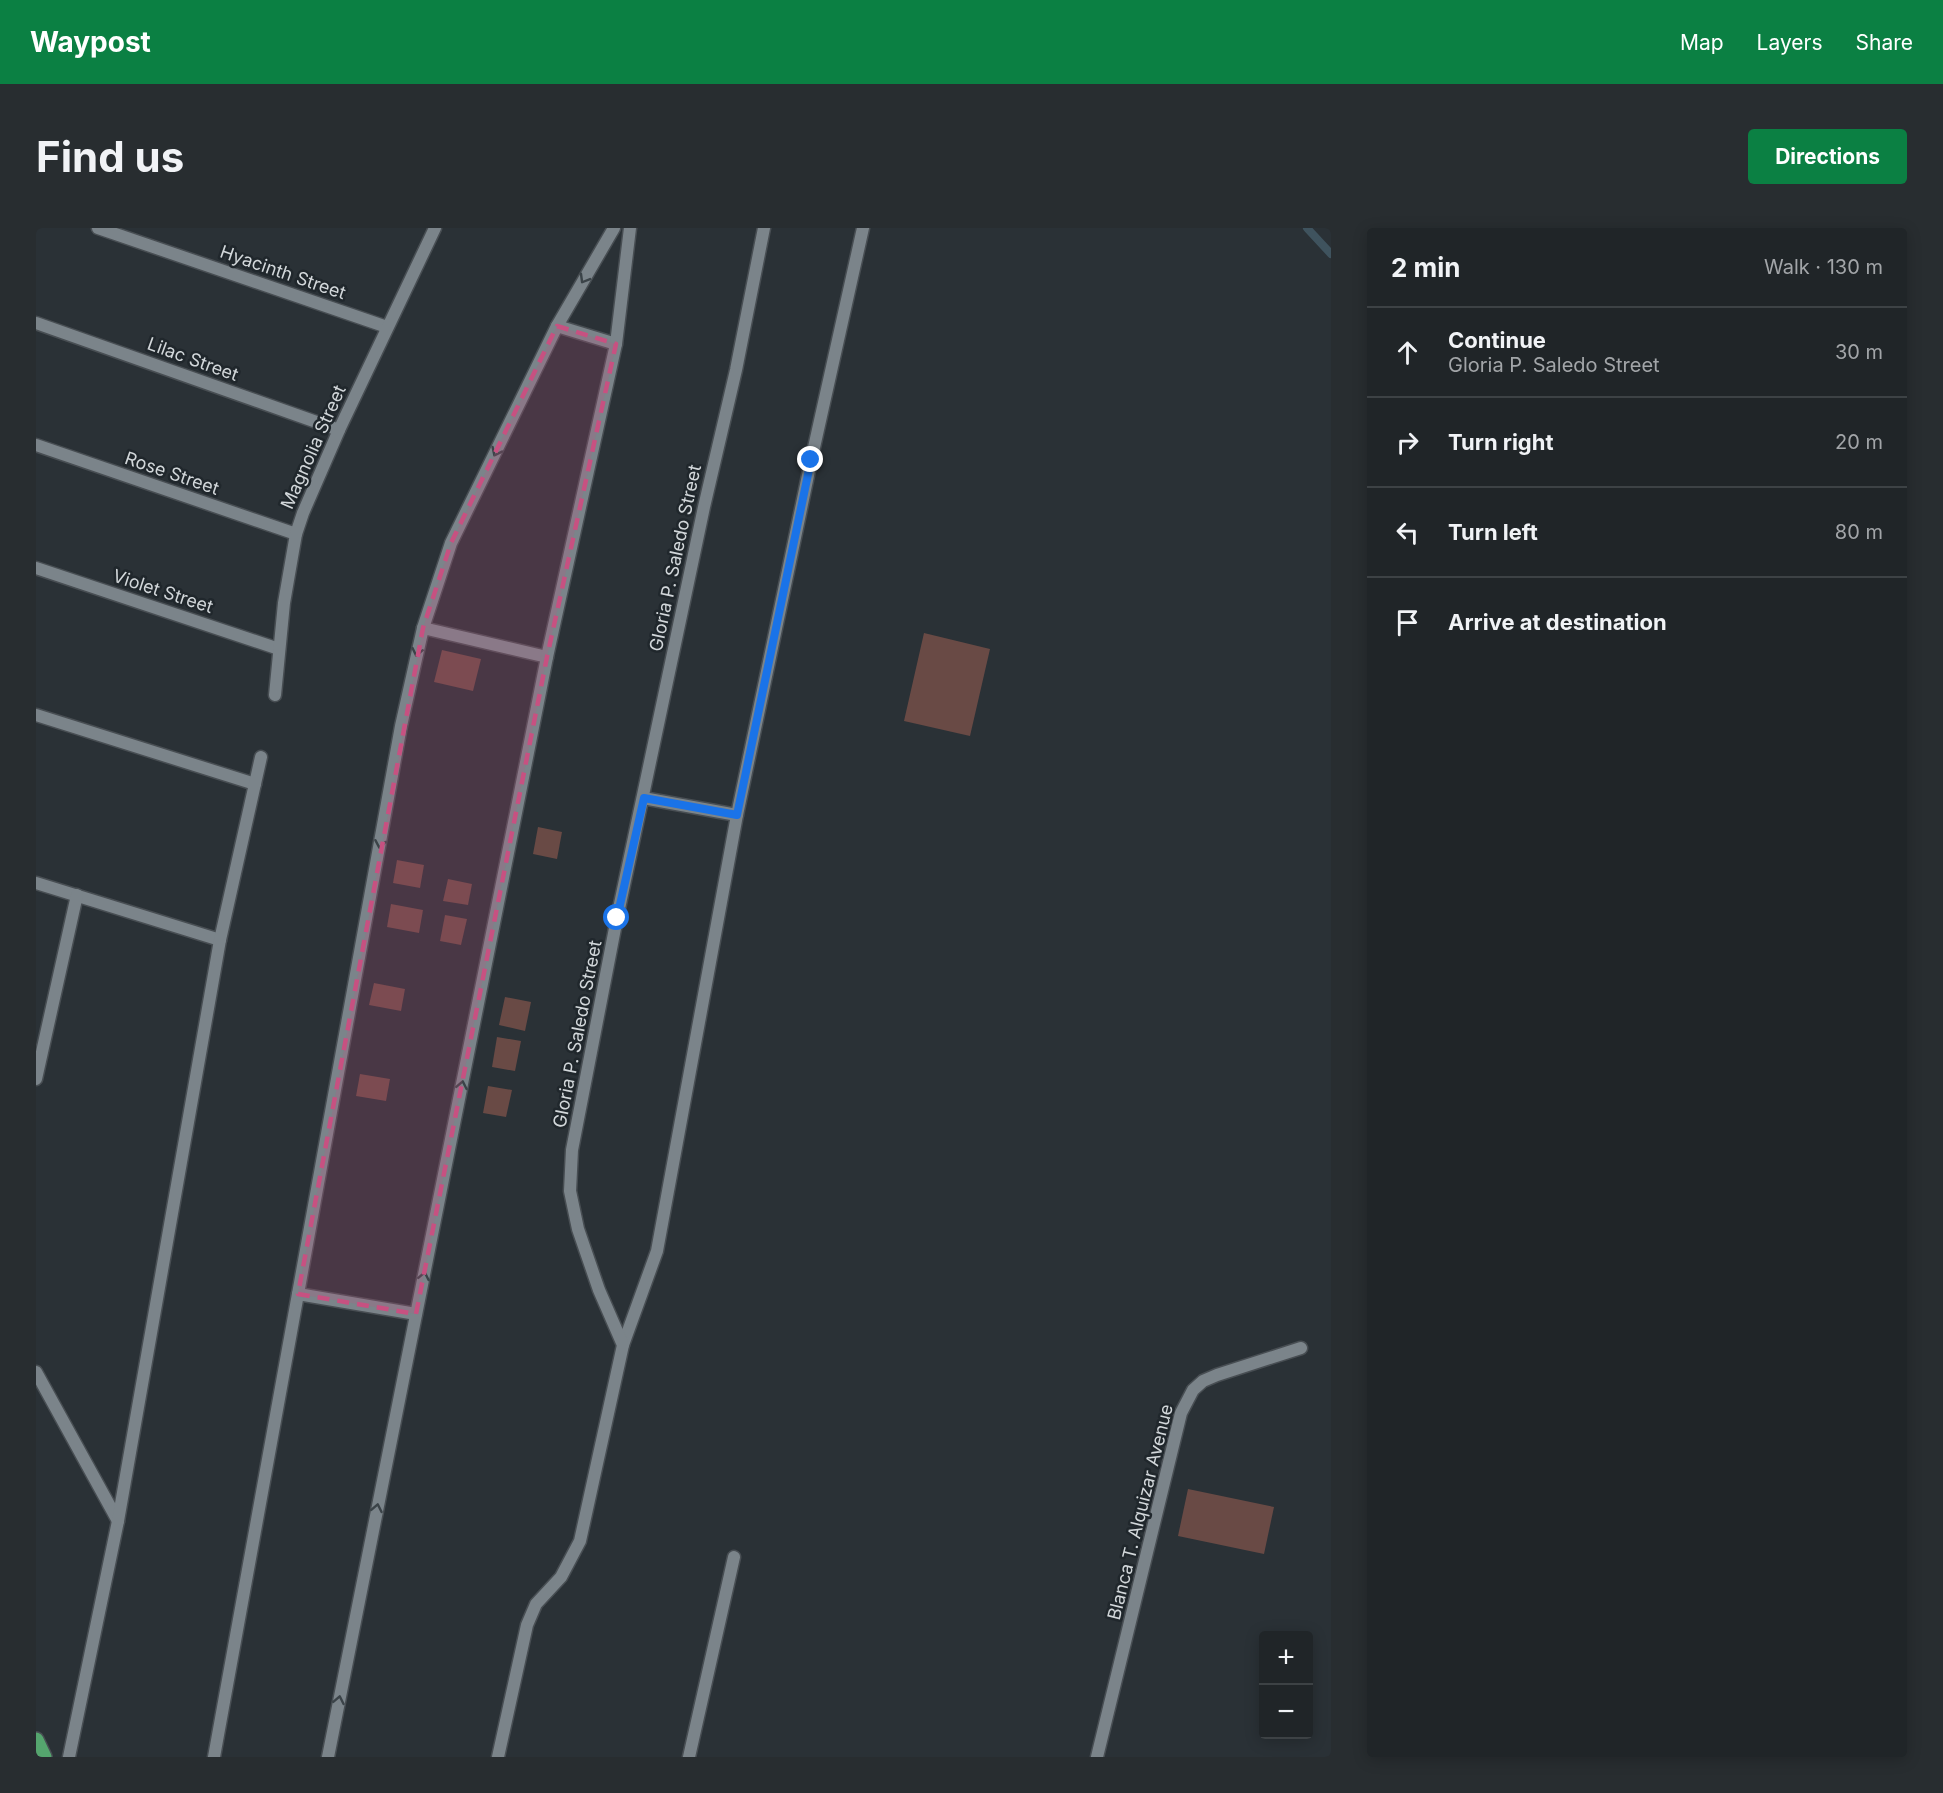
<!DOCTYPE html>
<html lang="en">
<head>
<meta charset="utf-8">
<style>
  :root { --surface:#202528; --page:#282d30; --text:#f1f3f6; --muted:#a2a5a8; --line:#3d4245; --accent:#0b8043 }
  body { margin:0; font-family:Inter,sans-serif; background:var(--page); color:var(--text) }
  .controls { position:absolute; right:18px; bottom:18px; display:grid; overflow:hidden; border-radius:6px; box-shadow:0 3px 15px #0003 }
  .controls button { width:54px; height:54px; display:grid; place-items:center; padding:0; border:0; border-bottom:2px solid var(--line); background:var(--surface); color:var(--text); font:30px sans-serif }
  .stop { position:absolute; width:18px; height:18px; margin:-14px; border:4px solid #1a73e8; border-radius:50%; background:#fff }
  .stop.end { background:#1a73e8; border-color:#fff; box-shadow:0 2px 6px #0008 }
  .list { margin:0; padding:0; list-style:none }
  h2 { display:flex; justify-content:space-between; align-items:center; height:78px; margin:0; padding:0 24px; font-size:26px }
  h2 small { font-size:20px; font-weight:400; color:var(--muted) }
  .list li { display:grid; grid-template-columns:39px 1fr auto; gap:18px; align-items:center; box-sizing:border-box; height:90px; padding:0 24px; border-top:2px solid var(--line) }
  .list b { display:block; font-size:22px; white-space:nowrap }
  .list p { margin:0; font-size:20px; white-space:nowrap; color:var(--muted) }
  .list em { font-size:20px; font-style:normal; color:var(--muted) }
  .icon { flex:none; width:33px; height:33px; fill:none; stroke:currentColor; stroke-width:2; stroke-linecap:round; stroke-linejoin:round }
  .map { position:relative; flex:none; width:1295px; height:1529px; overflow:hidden; border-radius:6px }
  header { display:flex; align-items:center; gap:36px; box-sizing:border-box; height:84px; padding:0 30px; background:var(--accent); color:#fff }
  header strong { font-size:28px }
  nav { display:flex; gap:33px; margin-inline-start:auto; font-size:21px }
  .intro { display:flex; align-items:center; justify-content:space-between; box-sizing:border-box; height:144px; padding:0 36px }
  h1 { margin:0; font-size:42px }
  .button { padding:15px 27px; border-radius:6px; background:var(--accent); color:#fff; font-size:21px; font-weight:700 }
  main { display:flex; gap:36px; padding:0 36px }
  aside { flex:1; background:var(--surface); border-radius:6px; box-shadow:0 3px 15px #0003 }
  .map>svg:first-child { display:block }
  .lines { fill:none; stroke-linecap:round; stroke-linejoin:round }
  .stream { stroke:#3f535e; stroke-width:8 }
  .building { fill:#694a45 }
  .lane-casing { stroke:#484e53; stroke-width:15 }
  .street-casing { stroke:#484e53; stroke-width:15 }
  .primary-casing { stroke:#484e53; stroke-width:18 }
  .lane { stroke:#7b848a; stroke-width:12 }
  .street { stroke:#7b848a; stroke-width:12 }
  .primary { stroke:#55a56e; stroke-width:15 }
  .oneway { stroke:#3b4348 }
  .route { stroke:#1a73e8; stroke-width:8 }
  .marked { fill:#c75181; fill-opacity:0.2; stroke:#c75181; stroke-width:4.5; stroke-dasharray:12 8; stroke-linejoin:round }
  .labels { text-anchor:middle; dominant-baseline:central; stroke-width:5; stroke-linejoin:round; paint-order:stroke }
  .street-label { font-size:18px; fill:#d2d7da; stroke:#20272c }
</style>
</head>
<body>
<header>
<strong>Waypost</strong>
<nav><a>Map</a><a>Layers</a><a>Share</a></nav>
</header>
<div class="intro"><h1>Find us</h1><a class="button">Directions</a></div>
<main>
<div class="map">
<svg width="1295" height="1529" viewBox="0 0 1295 1529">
  <rect width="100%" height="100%" fill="#2a3136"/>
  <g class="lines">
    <path class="stream" d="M1271 0 1295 26"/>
  </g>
  <g class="building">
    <path d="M888 405 954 421 934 508 868 493Z"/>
    <path d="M406 422 445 431 437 463 398 454Z"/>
    <path d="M502 599 526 604 521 631 497 626Z"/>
    <path d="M361 632 388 637 384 660 357 655Z"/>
    <path d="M412 651 436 656 432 677 407 673Z"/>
    <path d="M355 676 387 682 383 705 351 699Z"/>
    <path d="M409 687 431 691 425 717 404 713Z"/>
    <path d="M338 755 369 761 365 783 333 777Z"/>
    <path d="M469 769 495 774 489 803 463 797Z"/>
    <path d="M461 809 485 813 479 843 456 839Z"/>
    <path d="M324 846 354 851 350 873 320 868Z"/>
    <path d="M452 858 476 862 470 889 447 885Z"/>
    <path d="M1152 1261 1238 1279 1228 1326 1142 1308Z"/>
  </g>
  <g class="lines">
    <g class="lane-casing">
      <g id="lane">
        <path d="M607 570 701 587"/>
        <path d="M587 1117 621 1023 701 587 775 233 827 0"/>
      </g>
    </g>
    <g class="street-casing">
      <g id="street">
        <path d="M62 0 351 99"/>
        <path d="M0 95 303 202"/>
        <path d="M521 98 580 116"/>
        <path d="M0 217 260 306"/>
        <path d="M0 340 243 421"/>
        <path d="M387 400 511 429"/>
        <path d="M239 467 248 375 260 306 267 285 303 202 399 0"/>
        <path d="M0 487 219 556"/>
        <path d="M0 655 184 712"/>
        <path d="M0 851 41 667"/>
        <path d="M262 1066 380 1086"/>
        <path d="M0 1144 82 1293"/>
        <path d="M33 1529 82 1293 184 712 225 529"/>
        <path d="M178 1529 365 498 387 400 415 315 521 98 578 0"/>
        <path d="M292 1529 511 429 580 116 594 0"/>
        <path d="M462 1529 491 1397 500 1376 525 1349 544 1313 587 1117 563 1062 542 1001 534 963 536 922 581 690 668 279 700 142 728 0"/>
        <path d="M653 1529 698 1329"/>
        <path d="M1061 1529 1145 1185 1157 1162 1167 1153 1181 1147 1265 1120"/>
      </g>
    </g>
    <g class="primary-casing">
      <path id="primary" d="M0 1512 8 1529"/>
    </g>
    <use href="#lane" class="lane"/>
    <use href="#street" class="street"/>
    <use href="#primary" class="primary"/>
  </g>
  <defs><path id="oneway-chevron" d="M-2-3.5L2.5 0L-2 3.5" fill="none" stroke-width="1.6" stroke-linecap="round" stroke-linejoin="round" transform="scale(1.5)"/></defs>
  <g class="oneway">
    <use href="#oneway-chevron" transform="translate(548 51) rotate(120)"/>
    <use href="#oneway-chevron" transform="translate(460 224) rotate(116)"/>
    <use href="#oneway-chevron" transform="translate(381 424) rotate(102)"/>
    <use href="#oneway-chevron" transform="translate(344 616) rotate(100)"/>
    <use href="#oneway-chevron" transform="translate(426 857) rotate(-79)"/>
    <use href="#oneway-chevron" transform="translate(388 1048) rotate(-79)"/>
    <use href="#oneway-chevron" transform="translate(341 1280) rotate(-79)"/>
    <use href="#oneway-chevron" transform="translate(303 1472) rotate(-79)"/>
  </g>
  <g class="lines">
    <path class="route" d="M581 690 608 570 701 587 775 232"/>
  </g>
  <path class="marked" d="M521 98 580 116 511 429 380 1086 262 1066 387 400 415 315Z"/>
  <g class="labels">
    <g class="street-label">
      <text transform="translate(247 44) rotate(19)">Hyacinth Street</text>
      <text transform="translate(157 131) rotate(20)">Lilac Street</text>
      <text transform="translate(277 219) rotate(-66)">Magnolia Street</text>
      <text transform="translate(136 245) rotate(19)">Rose Street</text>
      <text transform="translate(639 330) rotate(-78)">Gloria P. Saledo Street</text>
      <text transform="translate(127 363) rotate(18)">Violet Street</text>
      <text transform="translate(541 806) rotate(-79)">Gloria P. Saledo Street</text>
      <text transform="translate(1104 1284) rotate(-76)">Blanca T. Alquizar Avenue</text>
    </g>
  </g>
</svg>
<div class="controls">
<button>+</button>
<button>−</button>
</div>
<div class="stop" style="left:581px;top:690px"></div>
<div class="stop end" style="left:775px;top:232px"></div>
</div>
<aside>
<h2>2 min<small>Walk · 130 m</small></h2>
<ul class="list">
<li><svg class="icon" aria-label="ahead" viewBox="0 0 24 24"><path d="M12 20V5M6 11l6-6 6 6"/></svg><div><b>Continue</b><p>Gloria P. Saledo Street</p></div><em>30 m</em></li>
<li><svg class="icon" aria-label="right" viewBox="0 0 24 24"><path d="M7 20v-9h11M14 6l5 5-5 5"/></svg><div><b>Turn right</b></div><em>20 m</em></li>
<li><svg class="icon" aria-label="left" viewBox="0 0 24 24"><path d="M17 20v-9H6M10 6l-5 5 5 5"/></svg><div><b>Turn left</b></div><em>80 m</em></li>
<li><svg class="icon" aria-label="arrive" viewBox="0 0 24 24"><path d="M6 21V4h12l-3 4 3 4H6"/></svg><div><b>Arrive at destination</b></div></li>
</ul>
</aside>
</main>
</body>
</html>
